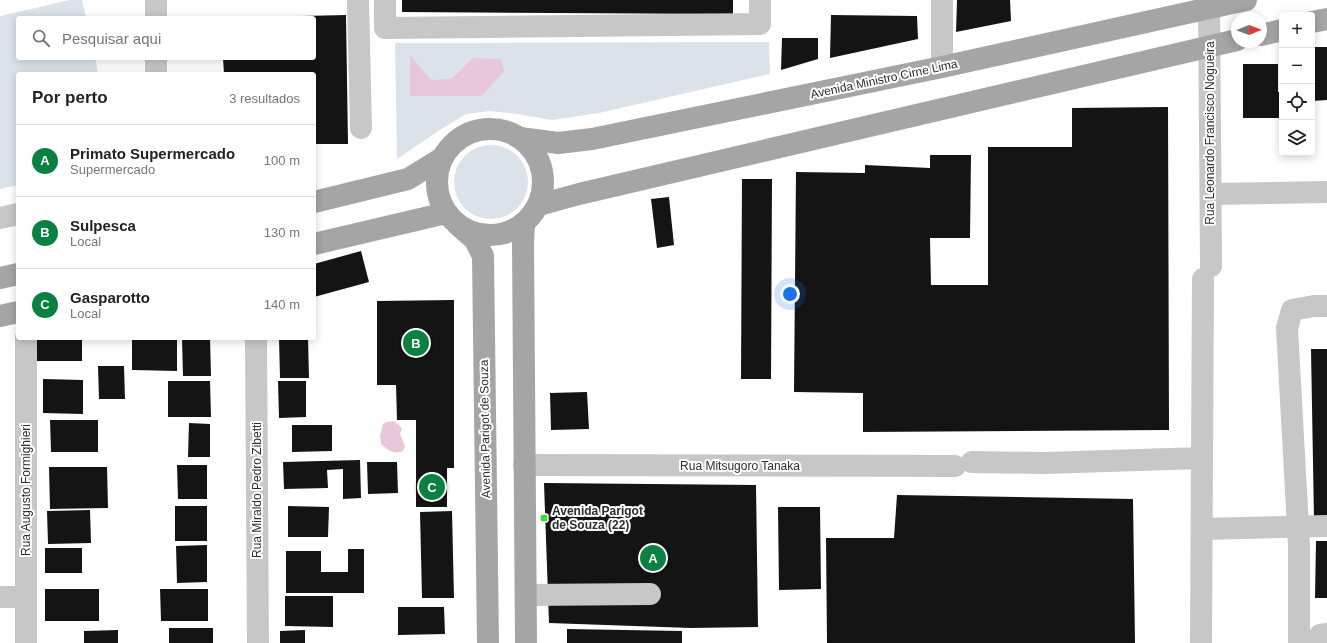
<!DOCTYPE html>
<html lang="pt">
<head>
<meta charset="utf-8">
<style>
  :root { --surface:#fff; --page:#f2f2f2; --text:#222; --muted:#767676; --line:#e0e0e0; --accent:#0b8043 }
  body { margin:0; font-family:Arial,sans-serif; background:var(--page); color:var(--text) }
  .controls { position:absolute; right:12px; top:12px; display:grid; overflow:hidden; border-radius:4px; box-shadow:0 2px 10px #0003 }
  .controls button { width:36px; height:36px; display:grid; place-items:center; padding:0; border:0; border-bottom:1px solid var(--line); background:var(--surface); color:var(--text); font:20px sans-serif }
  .compass { position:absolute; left:1231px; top:12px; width:36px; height:36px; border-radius:50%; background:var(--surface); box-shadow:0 2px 10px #0003; rotate:89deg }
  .you { position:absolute; left:790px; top:294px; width:14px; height:14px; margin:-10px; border:3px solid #fff; border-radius:50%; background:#1a73e8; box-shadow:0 0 0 6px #1a73e833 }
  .badge { display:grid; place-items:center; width:26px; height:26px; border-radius:50%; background:var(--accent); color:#fff; font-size:13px; font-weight:700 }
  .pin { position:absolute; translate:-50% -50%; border:2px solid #fff; box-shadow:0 1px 4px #0006 }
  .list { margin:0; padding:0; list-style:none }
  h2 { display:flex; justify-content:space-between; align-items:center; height:52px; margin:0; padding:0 16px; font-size:17px }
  h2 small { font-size:13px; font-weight:400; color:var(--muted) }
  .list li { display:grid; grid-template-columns:26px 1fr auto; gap:12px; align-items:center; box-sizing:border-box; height:72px; padding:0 16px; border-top:1px solid var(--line) }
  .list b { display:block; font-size:15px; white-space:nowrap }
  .list p { margin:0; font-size:13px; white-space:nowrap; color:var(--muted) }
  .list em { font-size:13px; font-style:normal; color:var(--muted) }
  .icon { flex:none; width:22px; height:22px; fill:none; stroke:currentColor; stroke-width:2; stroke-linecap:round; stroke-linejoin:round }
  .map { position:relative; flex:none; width:1327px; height:643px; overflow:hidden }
  .search { position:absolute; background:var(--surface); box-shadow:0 2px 10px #0003; left:16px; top:16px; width:300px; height:44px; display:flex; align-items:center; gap:10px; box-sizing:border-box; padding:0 14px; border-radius:4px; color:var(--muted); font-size:15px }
  .panel { position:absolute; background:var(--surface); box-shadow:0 2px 10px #0003; left:16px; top:72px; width:300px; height:268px; border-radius:4px }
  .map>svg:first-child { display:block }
  .green { fill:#dbe2ea }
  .water { fill:#e9c7db }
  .building { fill:#141414 }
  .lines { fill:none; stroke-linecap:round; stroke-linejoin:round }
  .minor { stroke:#c7c7c7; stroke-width:22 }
  .major { stroke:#a5a5a5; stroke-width:22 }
  .poi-dot { fill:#3bdd36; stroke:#fff; stroke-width:1.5 }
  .labels { text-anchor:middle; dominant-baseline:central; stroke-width:4; stroke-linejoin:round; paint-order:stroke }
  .street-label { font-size:12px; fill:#2d2d2d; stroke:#fff }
  .poi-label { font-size:12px; font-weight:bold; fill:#2d2d2d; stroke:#fff; text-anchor:start }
</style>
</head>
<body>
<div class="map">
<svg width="1327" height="643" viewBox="0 0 1327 643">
  <rect width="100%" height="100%" fill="#fff"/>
  <g class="green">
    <path d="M70 0H82L86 18H18V58H95L98 74H18V185L0 189V16Z"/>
    <path d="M769 42 770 74 599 113 552 120 517 114 490 111 466 114 440 130 397 159 395 43Z"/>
    <circle cx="491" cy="182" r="37"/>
  </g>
  <g class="water">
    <path d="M410 55 431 80 451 79 473 58 501 59 504 71 482 96H410Z"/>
    <path d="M394 421 402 428 400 434 405 446 403 451C394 455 388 450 381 444L380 436 383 424 386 422Z"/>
  </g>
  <g class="building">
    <path d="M402 0H733V14L402 12Z"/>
    <path d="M957 0H1010L1011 21 956 32Z"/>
    <path d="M346 15 348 144H314V74H224L223 58H314V18H258V17Z"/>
    <path d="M831 15 917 16 918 39 830 58Z"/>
    <path d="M782 38H818V59L781 70Z"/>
    <path d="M1312 47H1327V100L1312 101Z"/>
    <path d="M1243 64H1278V92H1282V118H1243Z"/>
    <path d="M1168 107 1169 430 863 432V393L794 392 796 172 865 173V165L930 168V155H971L970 238H930L931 285H988V147H1072V108Z"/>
    <path d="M742 179H772L771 379H741Z"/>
    <path d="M669 197 674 245 657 248 651 199Z"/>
    <path d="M361 251 369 282 314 297V264Z"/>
    <path d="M454 300V468H447V507H416V420H397L396 385H377V301Z"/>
    <rect x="37" y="338" width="45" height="23"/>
    <path d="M132 338H177V371L132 370Z"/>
    <path d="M182 338H210L211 376H183Z"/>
    <path d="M279 338H308L309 378H280Z"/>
    <path d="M1311 349H1327V518L1314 519Z"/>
    <path d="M98 366H124L125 399H99Z"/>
    <path d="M43 379 83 380V414L43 413Z"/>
    <path d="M168 381H210L211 417H168Z"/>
    <path d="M278 381H306V417L279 418Z"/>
    <path d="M587 392 589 429 551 430 550 393Z"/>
    <path d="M50 420H98V452H51Z"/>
    <path d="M189 423 210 424V457H188Z"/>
    <path d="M292 425H332V451L292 452Z"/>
    <path d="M360 460 361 498 343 499V469L327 470 328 488 284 489 283 462Z"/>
    <path d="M367 462H397L398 493 368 494Z"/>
    <path d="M177 465H207V499H178Z"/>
    <path d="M49 467H107L108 508 50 509Z"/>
    <path d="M544 483 756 485 758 627 691 628 549 623Z"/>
    <path d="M897 495 1133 499 1135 643H827L826 538H894Z"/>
    <rect x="175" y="506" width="32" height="35"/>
    <path d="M288 506 329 507 328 537H288Z"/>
    <path d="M778 507H820L821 589 779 590Z"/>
    <path d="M90 510 91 543 48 544 47 511Z"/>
    <path d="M452 511 454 598H422L420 512Z"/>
    <path d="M1316 541H1327V598H1315Z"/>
    <path d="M207 545V582L177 583 176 546Z"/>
    <rect x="45" y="548" width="37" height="25"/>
    <path d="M348 549H364V593H286V551H321V572H348Z"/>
    <rect x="45" y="589" width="54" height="32"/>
    <path d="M160 589H208V621H161Z"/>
    <path d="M285 596H333V627L285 626Z"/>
    <path d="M398 607H444L445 634 398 635Z"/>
    <rect x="169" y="628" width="44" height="15"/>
    <path d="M567 629 682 631V643H567Z"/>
    <path d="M118 630V643H84V631Z"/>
    <path d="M305 630V643H280V631Z"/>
  </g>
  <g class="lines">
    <g class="minor">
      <path d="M156 0V18"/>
      <path d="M358 0 361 128"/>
      <path d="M385 0V28L760 24V0"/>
      <path d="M1209 0 1211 266"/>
      <path d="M156 58V74"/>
      <path d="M942 67V0"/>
      <path d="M1211 194 1327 192"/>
      <path d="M0 218 18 214"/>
      <path d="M26 338V643"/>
      <path d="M256 338 258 643"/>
      <path d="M972 462 1044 463 1202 458 1203 279"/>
      <path d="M524 465 955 466"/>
      <path d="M1202 529 1327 526"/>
      <path d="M526 595 650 594"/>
      <path d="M0 597H26"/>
      <path d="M1201 643 1202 458"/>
      <path d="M1299 643V546L1287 328 1292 310 1314 306H1327"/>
      <path d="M1320 643V635L1327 634"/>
    </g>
    <g class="major">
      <path d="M1312 22 1327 19"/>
      <path d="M1261 35 1282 30"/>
      <circle cx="490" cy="182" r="53"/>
      <path d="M520 138 558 143 592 139 942 67 1246 0"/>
      <path d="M314 202 408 179 442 158"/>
      <path d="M539 205 579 194 1237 40"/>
      <path d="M524 223 523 244 526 643"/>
      <path d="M458 225 475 240 483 256 488 643"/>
      <path d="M314 244 446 213"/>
      <path d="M0 278 18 274"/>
      <path d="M0 316 18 312"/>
    </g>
  </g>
  <rect class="poi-dot" x="540" y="514" width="8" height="8" rx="2"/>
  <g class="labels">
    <g class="street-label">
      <text transform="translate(884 79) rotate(-12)">Avenida Ministro Cirne Lima</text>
      <text transform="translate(1210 133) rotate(-90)">Rua Leonardo Francisco Nogueira</text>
      <text transform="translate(485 429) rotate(-91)">Avenida Parigot de Souza</text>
      <text x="740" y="466">Rua Mitsugoro Tanaka</text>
      <text transform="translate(26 490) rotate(-90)">Rua Augusto Formighieri</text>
      <text transform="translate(257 490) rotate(-90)">Rua Miraldo Pedro Zibetti</text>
    </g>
    <g class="poi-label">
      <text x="552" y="511">Avenida Parigot<tspan x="552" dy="14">de Souza (22)</tspan></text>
    </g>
  </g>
</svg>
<div class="controls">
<button>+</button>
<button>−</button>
<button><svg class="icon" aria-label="locate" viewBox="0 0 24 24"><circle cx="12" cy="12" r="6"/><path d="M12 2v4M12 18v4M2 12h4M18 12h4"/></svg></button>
<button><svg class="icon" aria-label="layers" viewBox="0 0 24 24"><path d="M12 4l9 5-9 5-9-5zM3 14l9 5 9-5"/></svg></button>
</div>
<svg class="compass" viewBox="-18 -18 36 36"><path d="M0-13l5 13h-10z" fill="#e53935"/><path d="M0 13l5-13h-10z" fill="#767676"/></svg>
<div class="you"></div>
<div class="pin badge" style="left:653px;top:558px">A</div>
<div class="pin badge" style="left:416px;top:343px">B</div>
<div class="pin badge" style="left:432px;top:487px">C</div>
<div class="search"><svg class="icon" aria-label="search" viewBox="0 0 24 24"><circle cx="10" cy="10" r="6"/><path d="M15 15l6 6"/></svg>Pesquisar aqui</div>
<section class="panel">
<h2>Por perto<small>3 resultados</small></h2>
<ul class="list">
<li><span class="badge">A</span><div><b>Primato Supermercado</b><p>Supermercado</p></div><em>100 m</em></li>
<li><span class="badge">B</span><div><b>Sulpesca</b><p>Local</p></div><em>130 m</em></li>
<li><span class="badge">C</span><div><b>Gasparotto</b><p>Local</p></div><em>140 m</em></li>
</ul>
</section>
</div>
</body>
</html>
